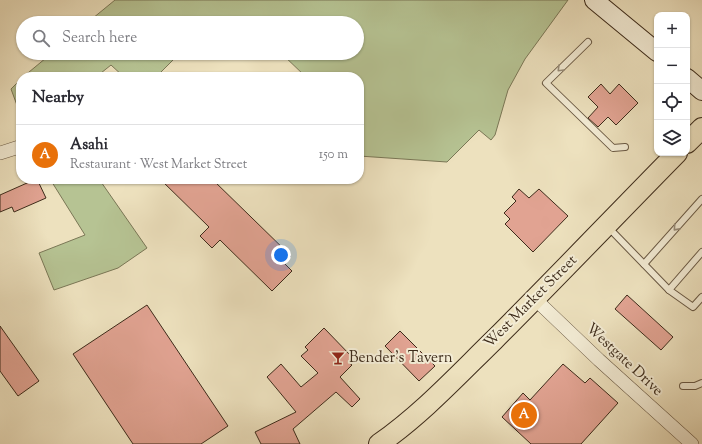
<!DOCTYPE html>
<html lang="en">
<head>
<meta charset="utf-8">
<style>
  :root { --surface:#fff; --page:#f7f7f7; --text:#2b2b33; --muted:#7c7c81; --line:#e1e1e2; --accent:#8f2418 }
  body { margin:0; font-family:"Sorts Mill Goudy",serif; background:var(--page); color:var(--text) }
  .controls { position:absolute; right:12px; top:12px; display:grid; overflow:hidden; border-radius:8px; box-shadow:0 1px 3px #0004 }
  .controls button { width:36px; height:36px; display:grid; place-items:center; padding:0; border:0; border-bottom:1px solid var(--line); background:var(--surface); color:var(--text); font:20px sans-serif }
  .you { position:absolute; left:281px; top:255px; width:14px; height:14px; margin:-10px; border:3px solid #fff; border-radius:50%; background:#1a73e8; box-shadow:0 0 0 6px #1a73e833 }
  .badge { display:grid; place-items:center; width:26px; height:26px; border-radius:50%; background:var(--accent); color:#fff; font-size:13px; font-weight:700 }
  .pin { position:absolute; translate:-50% -50%; border:2px solid #fff; box-shadow:0 1px 4px #0006 }
  .list { margin:0; padding:0; list-style:none }
  h2 { display:flex; justify-content:space-between; align-items:center; height:52px; margin:0; padding:0 16px; font-size:17px }
  h2 small { font-size:13px; font-weight:400; color:var(--muted) }
  .list li { display:grid; grid-template-columns:26px 1fr auto; gap:12px; align-items:center; box-sizing:border-box; height:60px; padding:0 16px; border-top:1px solid var(--line) }
  .list b { display:block; font-size:15px; white-space:nowrap }
  .list p { margin:0; font-size:13px; white-space:nowrap; color:var(--muted) }
  .list em { font-size:13px; font-style:normal; color:var(--muted) }
  .icon { flex:none; width:22px; height:22px; fill:none; stroke:currentColor; stroke-width:2; stroke-linecap:round; stroke-linejoin:round }
  .map { position:relative; flex:none; width:702px; height:444px; overflow:hidden }
  .search { position:absolute; background:var(--surface); box-shadow:0 1px 3px #0004; left:16px; top:16px; width:348px; height:44px; display:flex; align-items:center; gap:10px; box-sizing:border-box; padding:0 14px; border-radius:22px; color:var(--muted); font-size:15px }
  .panel { position:absolute; background:var(--surface); box-shadow:0 1px 3px #0004; left:16px; top:72px; width:348px; height:112px; border-radius:16px }
  .map>svg:first-child { display:block }
  .green { fill:#b6c393; stroke:#7a7756 }
  .building { fill:#e1a392; stroke:#3d2b1a }
  .lines { fill:none; stroke-linecap:round; stroke-linejoin:round }
  .lane-casing { stroke:#695843; stroke-width:8 }
  .street-casing { stroke:#695843; stroke-width:14 }
  .secondary-casing { stroke:#3d2b1a; stroke-width:20 }
  .primary-casing { stroke:#3d2b1a; stroke-width:22 }
  .lane { stroke:#f3ecd5; stroke-width:6 }
  .street { stroke:#f3ecd5; stroke-width:13 }
  .secondary { stroke:#f3ecd5; stroke-width:18 }
  .primary { stroke:#ede1be; stroke-width:20 }
  .oneway { stroke:#988c78 }
  .labels { text-anchor:middle; dominant-baseline:central; stroke-width:4; stroke-linejoin:round; paint-order:stroke }
  .street-label { font-size:15px; fill:#3d2b1a; stroke:#f3ecd5 }
  .poi-label { font-size:15px; fill:#3d2b1a; stroke:#f3ecd5; text-anchor:start }
</style>
</head>
<body>
<div class="map">
<svg width="702" height="444" viewBox="0 0 702 444">
  <rect width="100%" height="100%" fill="#ede1be"/>
  <filter id="stains"><feTurbulence type="fractalNoise" baseFrequency=".005" numOctaves="4"/><feColorMatrix values="0 0 0 0 .2 0 0 0 0 .09 0 0 0 0 .02 0 0 0 .5 -.17"/></filter>
  <radialGradient id="worn" r=".72"><stop offset=".6" stop-color="#630" stop-opacity="0"/><stop offset="1" stop-color="#630" stop-opacity=".3"/></radialGradient>
  <g class="green">
    <path d="M115 0H568L525 59 508 90 495 135 491 140 479 130 447 162 359 156V77H306L281 53H357V23H87Z"/>
    <path d="M52 53H180L156 77H124L111 65 96 77H23Z"/>
    <path d="M21 79V116L11 89Z"/>
    <path d="M50 179H99L147 248 118 268 54 290 39 253 85 235Z"/>
  </g>
  <g class="building">
    <path d="M601 84 610 94 619 84 638 103 616 125 608 117 598 127 588 118 598 107 588 97Z"/>
    <path d="M36 179H37L46 198 14 212 12 207 0 212V195Z"/>
    <path d="M160 179H212L291 256 284 263 292 271 272 291 220 240 212 248 200 236 209 227Z"/>
    <path d="M519 189 529 198 539 189 568 216 533 252 505 224 510 219 504 213 516 201 512 197Z"/>
    <path d="M627 295 673 337 661 350 615 309Z"/>
    <path d="M147 305 228 426 201 444H133L73 354Z"/>
    <path d="M0 326 39 381 18 396 0 371Z"/>
    <path d="M324 328 352 357 348 362 352 365 340 377 360 399 352 407 336 392 293 429 300 444H261L255 432 296 412 267 377 281 364 301 387 318 373 301 356 308 350 305 347Z"/>
    <path d="M400 331 435 366 419 381 385 346Z"/>
    <path d="M563 364 585 383 590 378 618 403 581 444H531L502 417 523 393 530 400Z"/>
  </g>
  <g class="lines">
    <g class="lane-casing">
      <g id="lane">
        <path d="M588 42 546 83 613 148 625 147"/>
        <path d="M608 227 669 290 693 307 702 297"/>
        <path d="M644 264 702 199"/>
        <path d="M669 290 702 252"/>
        <path d="M683 386H695L702 383"/>
      </g>
    </g>
    <g class="street-casing">
      <g id="street">
        <path d="M0 153 19 147"/>
        <path d="M535 299 599 360 692 444"/>
      </g>
    </g>
    <g class="secondary-casing">
      <g id="secondary">
        <path d="M594 0 657 52"/>
        <path d="M687 78 702 91"/>
      </g>
    </g>
    <g class="primary-casing">
      <g id="primary">
        <path d="M687 143 702 128"/>
        <path d="M379 444C422 414 457 376 494 340 556 278 616 215 677 153"/>
      </g>
    </g>
    <use href="#lane" class="lane"/>
    <use href="#street" class="street"/>
    <use href="#secondary" class="secondary"/>
    <use href="#primary" class="primary"/>
  </g>
  <defs><path id="oneway-chevron" d="M-2-3.5L2.5 0L-2 3.5" fill="none" stroke-width="1.6" stroke-linecap="round" stroke-linejoin="round"/></defs>
  <g class="oneway">
    <use href="#oneway-chevron" transform="translate(560 69) rotate(135)"/>
    <use href="#oneway-chevron" transform="translate(676 228) rotate(132)"/>
  </g>
  <defs>
    <g id="bar-bare" transform="scale(1.08)"><path d="M-6-5H6L.8 .8V4.5H3.5V6h-7V4.5H-.8V.8Z" fill="#8f2418" stroke="#f3ecd5" stroke-width="2.5" paint-order="stroke"/></g>
  </defs>
  <g fill-rule="evenodd">
    <use href="#bar-bare" x="338" y="358"/>
  </g>
  <g class="labels">
    <g class="street-label">
      <text transform="translate(531 302) rotate(-45)">West Market Street</text>
      <text transform="translate(624 360) rotate(43)">Westgate Drive</text>
    </g>
    <g class="poi-label">
      <text x="349" y="358">Bender's Tavern</text>
    </g>
  </g>
  <rect width="100%" height="100%" filter="url(#stains)"/>
  <rect width="100%" height="100%" fill="url(#worn)"/>
</svg>
<div class="controls">
<button>+</button>
<button>−</button>
<button><svg class="icon" aria-label="locate" viewBox="0 0 24 24"><circle cx="12" cy="12" r="6"/><path d="M12 2v4M12 18v4M2 12h4M18 12h4"/></svg></button>
<button><svg class="icon" aria-label="layers" viewBox="0 0 24 24"><path d="M12 4l9 5-9 5-9-5zM3 14l9 5 9-5"/></svg></button>
</div>
<div class="you"></div>
<div class="pin badge" style="left:524px;top:415px;background:#e8710a">A</div>
<div class="search"><svg class="icon" aria-label="search" viewBox="0 0 24 24"><circle cx="10" cy="10" r="6"/><path d="M15 15l6 6"/></svg>Search here</div>
<section class="panel">
<h2>Nearby<small></small></h2>
<ul class="list">
<li><span class="badge" style="background:#e8710a">A</span><div><b>Asahi</b><p>Restaurant · West Market Street</p></div><em>150 m</em></li>
</ul>
</section>
</div>
</body>
</html>
